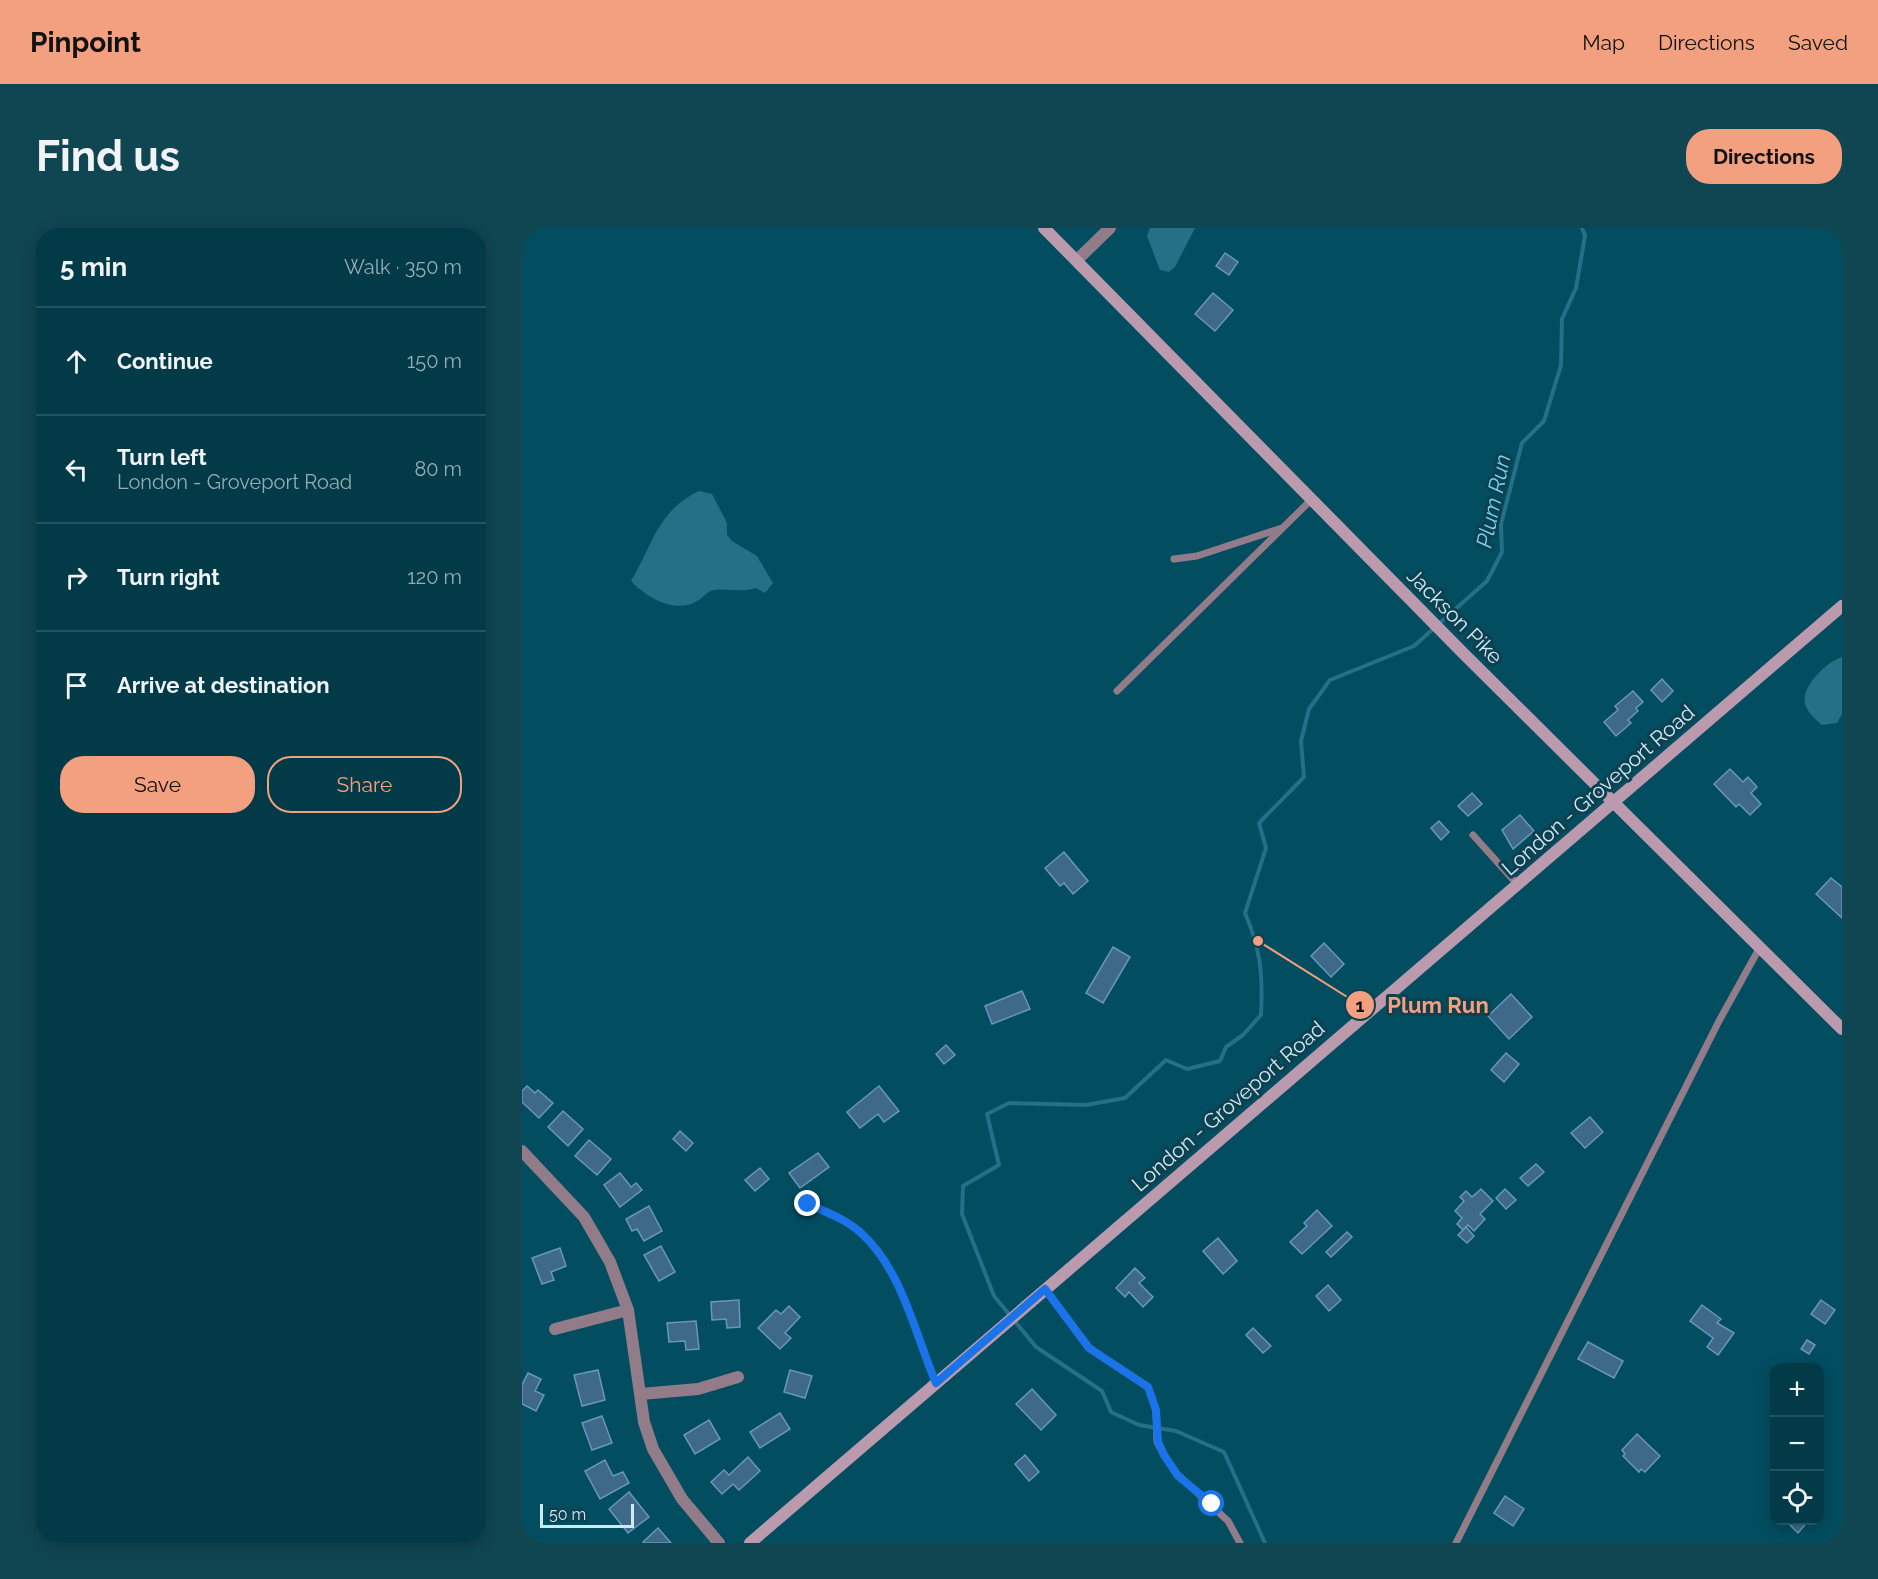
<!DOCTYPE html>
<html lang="en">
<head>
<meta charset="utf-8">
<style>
  :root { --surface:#023a48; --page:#104552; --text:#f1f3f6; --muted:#96adb4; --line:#235460; --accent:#f2a07f }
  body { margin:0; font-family:Raleway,sans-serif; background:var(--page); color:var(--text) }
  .controls { position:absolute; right:18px; bottom:18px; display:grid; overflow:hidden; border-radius:12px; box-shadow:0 3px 15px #0003 }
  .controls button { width:54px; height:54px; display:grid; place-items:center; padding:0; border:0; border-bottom:2px solid var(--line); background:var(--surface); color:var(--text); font:30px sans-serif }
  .scale { position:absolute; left:18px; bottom:15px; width:94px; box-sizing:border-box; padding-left:6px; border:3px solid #cbeaf5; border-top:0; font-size:16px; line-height:21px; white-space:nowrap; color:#cbeaf5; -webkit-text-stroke:4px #0f4050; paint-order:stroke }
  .stop { position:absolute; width:18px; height:18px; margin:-14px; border:4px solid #1a73e8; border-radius:50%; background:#fff }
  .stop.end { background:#1a73e8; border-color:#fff; box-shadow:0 2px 6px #0008 }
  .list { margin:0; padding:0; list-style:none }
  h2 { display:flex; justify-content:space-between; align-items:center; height:78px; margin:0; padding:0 24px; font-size:26px }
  h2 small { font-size:20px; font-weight:400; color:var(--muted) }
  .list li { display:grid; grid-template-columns:39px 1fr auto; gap:18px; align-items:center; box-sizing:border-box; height:108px; padding:0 24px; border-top:2px solid var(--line) }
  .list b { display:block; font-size:22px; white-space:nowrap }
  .list p { margin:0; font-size:20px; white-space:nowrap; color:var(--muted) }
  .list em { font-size:20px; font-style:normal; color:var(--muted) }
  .actions { display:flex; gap:12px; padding:18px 24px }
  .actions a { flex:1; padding:14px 0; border:2px solid var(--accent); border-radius:24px; text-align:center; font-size:21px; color:var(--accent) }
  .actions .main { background:var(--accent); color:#111 }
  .icon { flex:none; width:33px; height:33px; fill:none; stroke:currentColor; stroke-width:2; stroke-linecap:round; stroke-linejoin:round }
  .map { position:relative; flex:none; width:1320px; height:1315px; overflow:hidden; border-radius:24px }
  header { display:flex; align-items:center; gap:36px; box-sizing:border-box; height:84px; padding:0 30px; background:var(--accent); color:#111 }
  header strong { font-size:28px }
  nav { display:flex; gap:33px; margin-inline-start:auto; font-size:21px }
  .intro { display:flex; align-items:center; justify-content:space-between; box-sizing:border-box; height:144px; padding:0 36px }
  h1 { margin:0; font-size:42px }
  .button { padding:15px 27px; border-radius:24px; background:var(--accent); color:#111; font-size:21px; font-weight:700 }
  main { display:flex; gap:36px; padding:0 36px }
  aside { flex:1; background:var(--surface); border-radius:24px; box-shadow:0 3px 15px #0003 }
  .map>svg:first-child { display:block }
  .water { fill:#267087 }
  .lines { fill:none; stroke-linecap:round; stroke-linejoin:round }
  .stream { stroke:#267087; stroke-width:4 }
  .building { fill:#3e6989; stroke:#6a97b9; stroke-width:1.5 }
  .service { stroke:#927c89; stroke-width:7 }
  .minor { stroke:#927c89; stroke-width:12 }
  .secondary { stroke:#bc9aae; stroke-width:12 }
  .route { stroke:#1a73e8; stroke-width:8 }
  .labels { text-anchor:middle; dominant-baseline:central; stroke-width:6; stroke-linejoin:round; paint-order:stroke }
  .street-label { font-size:21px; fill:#cbeaf5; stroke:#0f4050 }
  .water-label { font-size:22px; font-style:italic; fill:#71d3f5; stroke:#0f4050 }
  .leader { fill:none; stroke:#f2a07f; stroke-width:2 }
  .callout-dot { fill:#f2a07f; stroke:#0f4050; stroke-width:2 }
  .mark-label { font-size:18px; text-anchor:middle; font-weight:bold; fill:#111 }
  .callout-label { font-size:22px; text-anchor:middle; font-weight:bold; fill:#f2a07f; stroke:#0f4050; stroke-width:6; stroke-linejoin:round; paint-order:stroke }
</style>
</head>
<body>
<header>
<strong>Pinpoint</strong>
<nav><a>Map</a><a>Directions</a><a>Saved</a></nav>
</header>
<div class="intro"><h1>Find us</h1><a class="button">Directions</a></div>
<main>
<aside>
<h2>5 min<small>Walk · 350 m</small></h2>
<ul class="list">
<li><svg class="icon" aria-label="ahead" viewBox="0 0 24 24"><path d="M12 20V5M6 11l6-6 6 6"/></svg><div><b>Continue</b></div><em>150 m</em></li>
<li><svg class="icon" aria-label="left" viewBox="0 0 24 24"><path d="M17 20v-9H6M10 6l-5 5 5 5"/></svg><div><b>Turn left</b><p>London - Groveport Road</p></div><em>80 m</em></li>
<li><svg class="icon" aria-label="right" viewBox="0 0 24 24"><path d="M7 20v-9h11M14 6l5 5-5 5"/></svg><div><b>Turn right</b></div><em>120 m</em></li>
<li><svg class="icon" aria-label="arrive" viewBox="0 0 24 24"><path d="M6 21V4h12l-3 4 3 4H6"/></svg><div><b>Arrive at destination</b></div></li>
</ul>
<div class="actions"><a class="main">Save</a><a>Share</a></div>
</aside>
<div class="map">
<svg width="1320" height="1315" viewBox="0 0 1320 1315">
  <rect width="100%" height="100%" fill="#034d60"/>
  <g class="water">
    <path d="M628 0H673L653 39 647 44 638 42 625 8Z"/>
    <path d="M177 263 190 266 205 295V307L210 313 235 328 251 355 243 365 234 360C219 365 207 360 192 362 184 364 183 368 177 372 154 387 125 370 109 353 131 317 135 283 177 263Z"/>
    <path d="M1320 429V486L1315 495 1300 497C1294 492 1284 483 1283 475 1279 458 1306 433 1320 429Z"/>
  </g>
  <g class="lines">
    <path class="stream" d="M743 1315 702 1224 654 1203 617 1197 589 1184 580 1163 514 1119 472 1068 440 986 441 958 477 937 465 886 487 875 564 877 603 870 644 832 665 841 698 833 704 819 721 807 739 787C741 747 739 722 723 685L744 620 737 595 782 549 779 513 787 481 808 452 892 418 965 353 980 324 979 296 1000 215 1022 193 1039 137 1040 91 1054 60 1063 8 1060 0"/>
  </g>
  <g class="building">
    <path d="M703 25 716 34 707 47 694 38Z"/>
    <path d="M691 65 711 82 693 103 673 86Z"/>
    <path d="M1140 451 1151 463 1140 474 1129 462Z"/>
    <path d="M1111 463 1121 474 1114 480 1116 483 1106 492 1109 495 1094 508 1082 494 1096 482 1093 478Z"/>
    <path d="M1208 541 1221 554 1226 549 1235 559 1229 565 1239 576 1228 587 1217 576 1214 579 1192 556Z"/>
    <path d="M950 565 960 576 946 588 936 578Z"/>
    <path d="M998 587 1012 603 991 621 980 602Z"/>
    <path d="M917 593 927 604 919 612 909 600Z"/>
    <path d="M542 624 566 653 551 666 542 655 538 658 523 640Z"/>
    <path d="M1309 650 1320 659V690L1294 666Z"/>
    <path d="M802 715 822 736 809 749 789 728Z"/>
    <path d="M591 719 608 729 581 775 564 765Z"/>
    <path d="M500 763 508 781 470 796 463 778Z"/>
    <path d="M989 766 1010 789 987 811 966 788Z"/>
    <path d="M424 817 433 827 422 836 414 826Z"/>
    <path d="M984 825 997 836 982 854 969 842Z"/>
    <path d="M5 858 13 865 16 862 31 875 17 890 0 874V863Z"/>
    <path d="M357 858 377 883 362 894 356 886 338 900 325 884Z"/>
    <path d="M41 883 61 901 46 918 26 899Z"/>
    <path d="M1068 889 1081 904 1063 920 1049 905Z"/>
    <path d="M158 903 171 915 164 923 151 911Z"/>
    <path d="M67 912 89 931 75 947 53 928Z"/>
    <path d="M296 925 307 939 278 960 267 945Z"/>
    <path d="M1014 936 1022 944 1006 958 998 950Z"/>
    <path d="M238 940 247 951 233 963 223 952Z"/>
    <path d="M98 945 109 959 114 955 120 962 98 979 82 957Z"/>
    <path d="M959 961 971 973 958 986 963 991 952 1003 946 997 941 1002 935 996 940 990 933 983 942 973 938 969 944 963 950 969Z"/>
    <path d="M983 961 994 972 984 981 974 970Z"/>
    <path d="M127 978 140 1003 122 1013 115 1001 110 1003 104 991Z"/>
    <path d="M795 982 810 998 780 1026 768 1014 785 998 782 995Z"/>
    <path d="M944 999 952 1008 945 1015 936 1007Z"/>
    <path d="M825 1004 830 1009 809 1029 804 1024Z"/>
    <path d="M696 1010 715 1033 701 1046 681 1023Z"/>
    <path d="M139 1018 153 1044 137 1053 122 1027Z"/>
    <path d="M38 1020 44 1038 29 1044 32 1052 20 1056 10 1030Z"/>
    <path d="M613 1040 623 1050 617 1055 631 1069 621 1079 607 1064 603 1069 594 1060Z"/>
    <path d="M806 1057 819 1072 807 1083 794 1068Z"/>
    <path d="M217 1072 218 1099 205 1100 204 1091 190 1092 189 1074Z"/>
    <path d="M1299 1072 1313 1082 1303 1096 1289 1086Z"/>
    <path d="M1180 1077 1199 1091 1195 1095 1212 1105 1196 1127 1185 1119 1191 1110 1168 1093Z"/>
    <path d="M267 1078 278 1089 263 1105 269 1110 258 1121 236 1100 254 1082 259 1086Z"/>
    <path d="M174 1093 177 1121 164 1122 163 1113 147 1114 145 1095Z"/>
    <path d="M731 1100 749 1118 741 1125 724 1107Z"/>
    <path d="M1285 1112 1293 1117 1287 1126 1279 1121Z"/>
    <path d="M1066 1114 1101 1133 1092 1150 1056 1131Z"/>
    <path d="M76 1142 83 1172 60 1178 52 1147Z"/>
    <path d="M268 1142 290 1148 283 1170 262 1164Z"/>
    <path d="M6 1145 19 1151 13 1163 22 1167 14 1183 0 1176V1157Z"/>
    <path d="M510 1161 534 1187 519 1202 494 1176Z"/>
    <path d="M258 1185 268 1201 238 1220 228 1204Z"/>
    <path d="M80 1188 90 1215 70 1222 60 1195Z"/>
    <path d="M187 1192 198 1211 173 1226 162 1207Z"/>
    <path d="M1115 1206 1138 1228 1123 1244 1119 1241 1117 1244 1101 1228 1103 1226 1100 1222Z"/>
    <path d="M503 1227 517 1244 507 1253 493 1236Z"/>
    <path d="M226 1229 238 1243 217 1262 211 1256 200 1266 189 1254 202 1242 207 1247Z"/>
    <path d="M83 1232 91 1248 101 1244 107 1255 78 1271 63 1243Z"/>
    <path d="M107 1264 127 1289 106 1305 87 1281Z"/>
    <path d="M983 1268 1002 1281 991 1298 972 1285Z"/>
    <path d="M1263 1292H1287L1276 1305Z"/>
    <path d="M136 1300 149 1315H122L121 1314Z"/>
  </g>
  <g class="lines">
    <g class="service">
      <path d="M652 331 675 328 760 300"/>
      <path d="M595 463 789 272"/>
      <path d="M951 607 995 656"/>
      <path d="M286 976C304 984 323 991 338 1004 380 1041 393 1106 414 1155"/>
      <path d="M523 1061 567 1120 626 1159 634 1182 635 1214 642 1227 655 1246 706 1293 718 1315"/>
      <path d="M934 1315 1197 793 1238 719"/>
    </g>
    <g class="minor">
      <path d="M555 32 588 0"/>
      <path d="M0 923 62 989 88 1034 106 1082 122 1194 131 1221 160 1271 197 1315"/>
      <path d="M33 1101 106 1082"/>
      <path d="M119 1166 176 1161 216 1149"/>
    </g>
    <g class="secondary">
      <path d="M522 0 941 425 1320 801"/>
      <path d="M228 1315 1320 378"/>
    </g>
  </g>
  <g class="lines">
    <path class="route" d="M286 976C304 984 323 991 338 1004 380 1041 393 1106 414 1155L523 1061 567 1120 626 1159 634 1182 636 1214 642 1227 656 1248 690 1276"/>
  </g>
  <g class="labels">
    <g class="street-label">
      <text transform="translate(933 388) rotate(45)">Jackson Pike</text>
      <text transform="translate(1076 562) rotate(-41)">London - Groveport Road</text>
      <text transform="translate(706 878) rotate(-41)">London - Groveport Road</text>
    </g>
    <g class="water-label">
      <text transform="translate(971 273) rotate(-78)">Plum Run</text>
    </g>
  </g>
  <path class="leader" d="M736 713L838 777"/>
  <g class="callout-dot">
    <circle cx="736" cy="713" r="6"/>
    <circle cx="838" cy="777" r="15"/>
  </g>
  <g class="mark-label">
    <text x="838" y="784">1</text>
  </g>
  <g class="callout-label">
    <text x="916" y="785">Plum Run</text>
  </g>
</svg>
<div class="controls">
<button>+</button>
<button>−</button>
<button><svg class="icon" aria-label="locate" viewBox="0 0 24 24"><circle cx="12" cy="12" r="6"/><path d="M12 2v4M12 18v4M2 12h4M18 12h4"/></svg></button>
</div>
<div class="scale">50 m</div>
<div class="stop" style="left:690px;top:1276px"></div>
<div class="stop end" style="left:286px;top:976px"></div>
</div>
</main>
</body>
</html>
